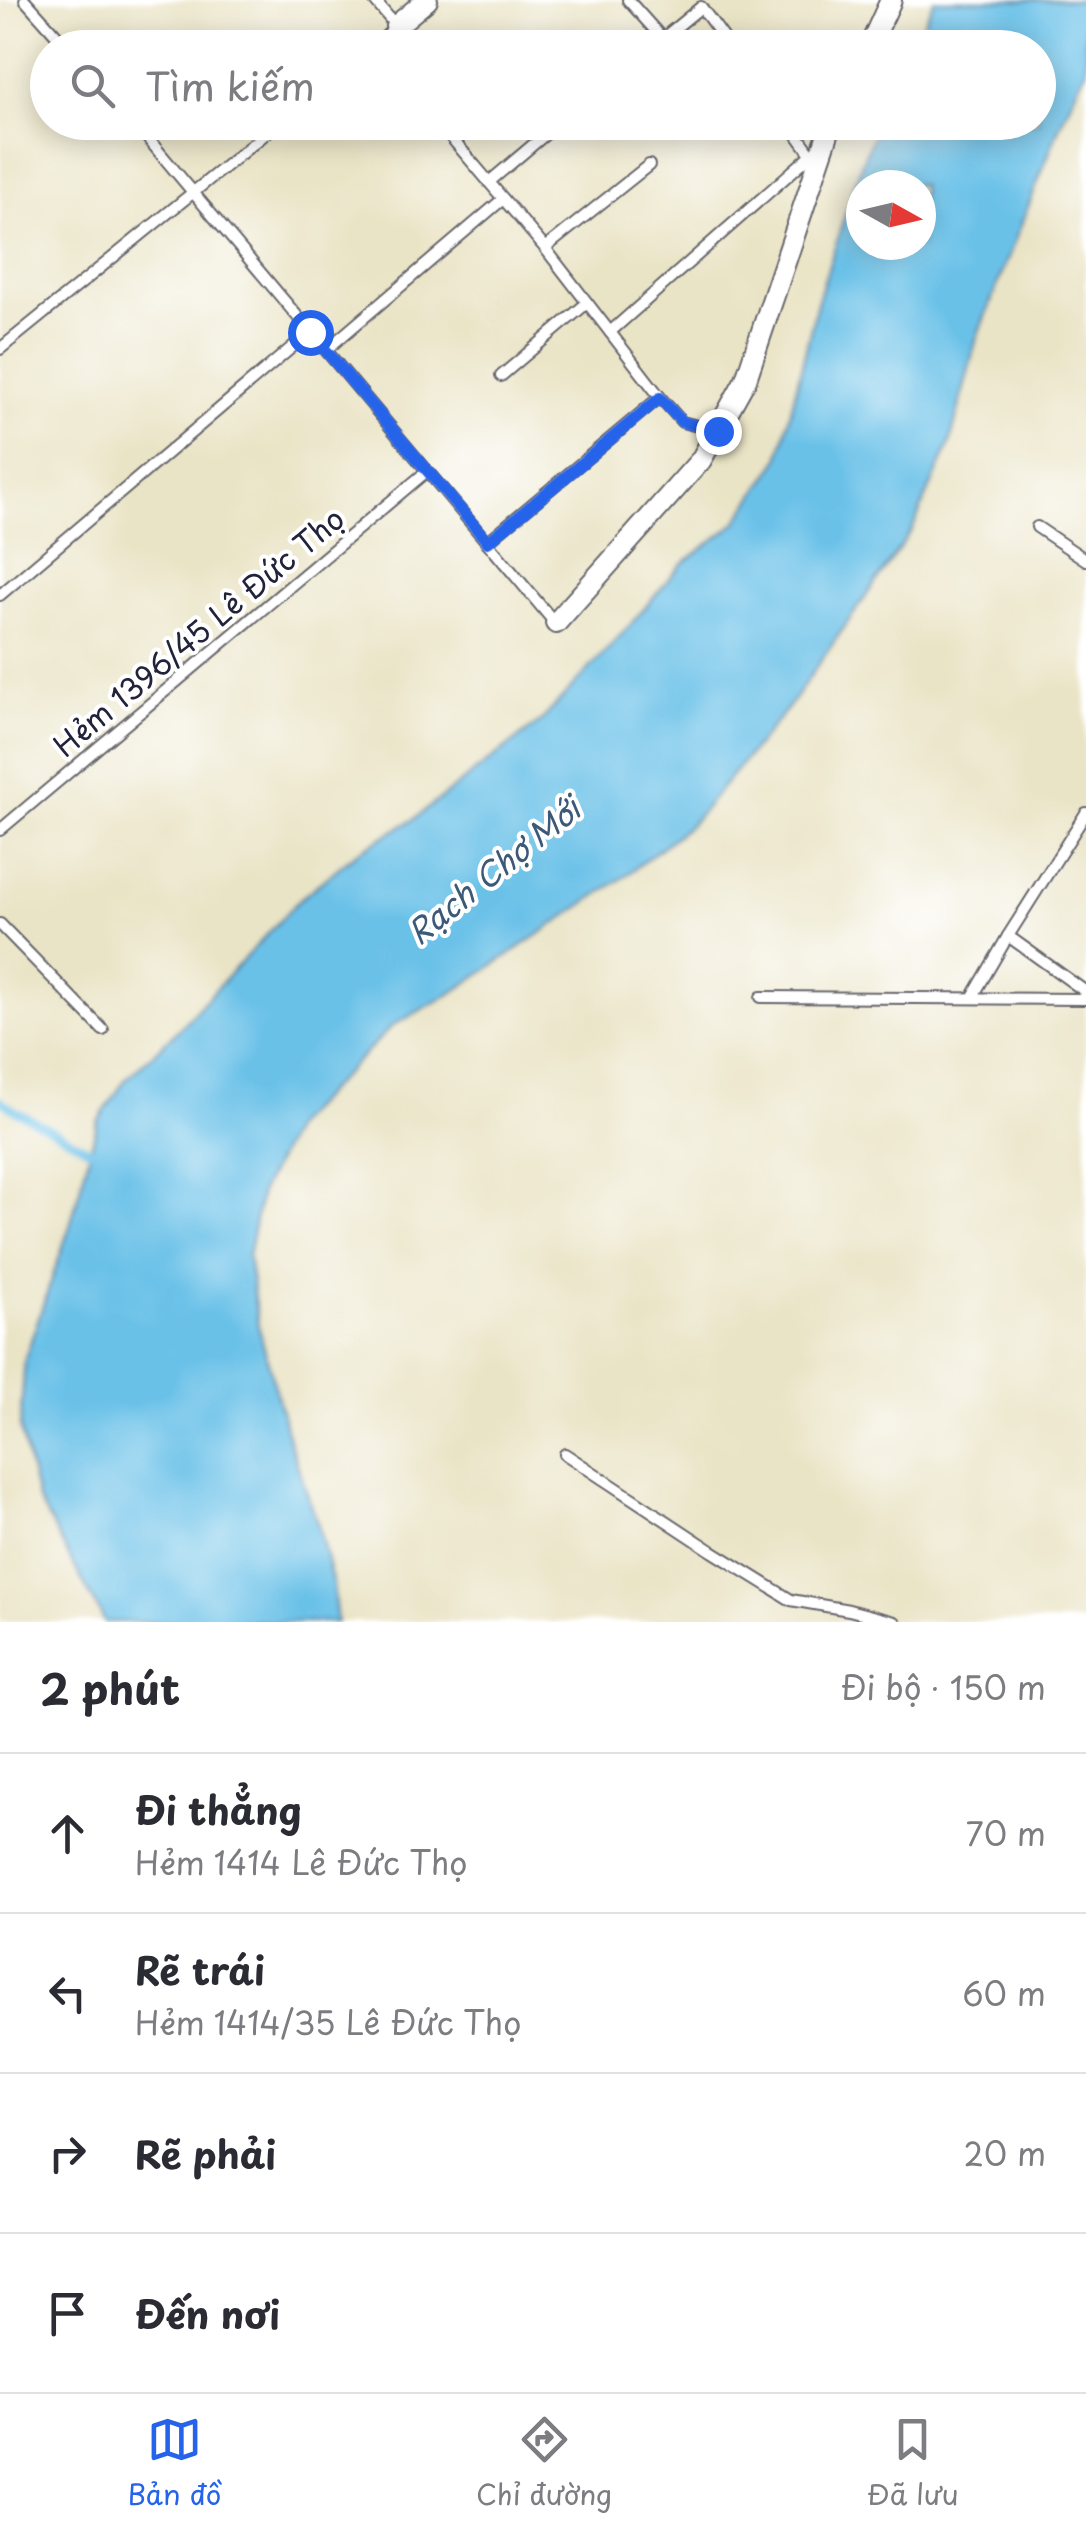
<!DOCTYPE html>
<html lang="vi">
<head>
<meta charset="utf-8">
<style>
  :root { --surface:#fff; --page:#f2f2f3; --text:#2b2b33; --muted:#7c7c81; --line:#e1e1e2; --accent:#2563eb }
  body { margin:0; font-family:"Playpen Sans",sans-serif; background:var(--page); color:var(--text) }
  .compass { position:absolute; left:846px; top:170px; width:90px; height:90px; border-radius:50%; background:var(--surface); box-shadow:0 5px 25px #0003; rotate:98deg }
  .stop { position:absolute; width:30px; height:30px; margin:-22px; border:8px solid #2563eb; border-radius:50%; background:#fff }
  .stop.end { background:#2563eb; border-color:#fff; box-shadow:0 2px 10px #0008 }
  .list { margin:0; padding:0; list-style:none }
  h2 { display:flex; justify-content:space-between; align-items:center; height:130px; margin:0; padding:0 40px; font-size:42px }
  h2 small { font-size:32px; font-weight:400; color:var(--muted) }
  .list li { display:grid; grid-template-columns:65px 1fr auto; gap:30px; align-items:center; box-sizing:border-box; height:160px; padding:0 40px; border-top:2px solid var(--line) }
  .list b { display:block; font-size:38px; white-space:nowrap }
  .list p { margin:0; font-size:32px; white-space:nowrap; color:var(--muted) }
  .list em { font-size:32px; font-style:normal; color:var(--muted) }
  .icon { flex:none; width:55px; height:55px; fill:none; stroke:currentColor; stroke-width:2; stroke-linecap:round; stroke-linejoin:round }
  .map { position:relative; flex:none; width:1086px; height:1622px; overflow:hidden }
  .search { position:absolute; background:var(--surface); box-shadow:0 5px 25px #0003; left:30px; right:30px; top:30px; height:110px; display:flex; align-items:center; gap:25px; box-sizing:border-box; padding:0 35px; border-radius:55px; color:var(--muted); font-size:38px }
  .sheet { height:770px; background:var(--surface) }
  nav { display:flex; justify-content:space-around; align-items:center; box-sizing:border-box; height:140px; border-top:2px solid var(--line); background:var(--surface); font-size:28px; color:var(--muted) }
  nav a { display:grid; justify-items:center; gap:5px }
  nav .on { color:var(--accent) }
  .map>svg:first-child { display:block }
  .water { fill:#6bc1e8; stroke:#467292; stroke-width:2.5; fill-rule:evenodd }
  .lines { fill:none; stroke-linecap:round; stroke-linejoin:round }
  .stream { stroke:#6bc1e8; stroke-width:8 }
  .lane-casing { stroke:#68666c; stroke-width:14 }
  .street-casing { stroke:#68666c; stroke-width:24 }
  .lane { stroke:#fff; stroke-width:10 }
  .street { stroke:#fff; stroke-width:20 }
  .route { stroke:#2563eb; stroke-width:12 }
  .labels { text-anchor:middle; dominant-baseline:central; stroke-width:8; stroke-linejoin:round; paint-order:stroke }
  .street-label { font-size:30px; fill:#22223b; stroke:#fff }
  .water-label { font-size:32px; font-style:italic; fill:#3c5a78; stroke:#fff }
</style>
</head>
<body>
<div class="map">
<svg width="1086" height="1622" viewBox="0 0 1086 1622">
  <rect width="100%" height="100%" fill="#fff"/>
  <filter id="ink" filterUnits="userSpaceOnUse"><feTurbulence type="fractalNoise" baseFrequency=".01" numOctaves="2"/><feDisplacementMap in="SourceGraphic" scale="20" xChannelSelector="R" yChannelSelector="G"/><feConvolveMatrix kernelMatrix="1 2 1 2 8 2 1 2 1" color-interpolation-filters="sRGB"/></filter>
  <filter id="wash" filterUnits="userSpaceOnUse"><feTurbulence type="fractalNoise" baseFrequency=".0048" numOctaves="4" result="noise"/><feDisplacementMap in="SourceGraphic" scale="40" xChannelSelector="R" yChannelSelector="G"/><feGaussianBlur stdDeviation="2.25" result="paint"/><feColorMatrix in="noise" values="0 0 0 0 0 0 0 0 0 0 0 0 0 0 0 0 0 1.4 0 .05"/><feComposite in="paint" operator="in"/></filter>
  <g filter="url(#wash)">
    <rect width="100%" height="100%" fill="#eae4c6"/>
    <path class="water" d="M934 0H1086V68L1060 125 977 337 950 443 912 530 788 708 693 822 624 877 452 993 392 1026 295 1124 261 1191 248 1256 258 1325 291 1447 318 1525 333 1584 337 1622H105L37 1498 20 1427 25 1358 70 1226 98 1121 125 1080 173 1035 300 899 359 851 414 819 540 722 632 623 681 565 736 523 779 459 817 303 862 162 879 123 1038 122V48L913 47ZM861 185H921V245H861Z"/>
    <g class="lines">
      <path class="stream" d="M0 1100 16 1111 96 1153"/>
    </g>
  </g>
  <g filter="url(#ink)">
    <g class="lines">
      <g class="lane-casing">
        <g id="lane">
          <path d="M25 0 68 48"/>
          <path d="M628 0 662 38"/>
          <path d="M374 48 396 26 374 0"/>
          <path d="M651 48 701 7 731 48"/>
          <path d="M134 122 555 623"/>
          <path d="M438 122 545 248 660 397 682 422 717 431"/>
          <path d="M788 122 814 158"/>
          <path d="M489 182 560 122"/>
          <path d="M545 248 649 165"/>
          <path d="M610 332 812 154"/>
          <path d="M0 349 280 122"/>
          <path d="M326 350 503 199"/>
          <path d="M501 376 587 303"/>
          <path d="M1037 527 1086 560"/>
          <path d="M487 542 660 397"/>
          <path d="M0 595 310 332"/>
          <path d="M0 830 427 471"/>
          <path d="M0 924 103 1030"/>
          <path d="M1008 936 1086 813"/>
          <path d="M761 997 1086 999"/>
          <path d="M972 998 1008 936 1086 992"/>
          <path d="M565 1454 712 1551 791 1600 849 1610 895 1622"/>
        </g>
      </g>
      <g class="street-casing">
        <g id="street">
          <path d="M396 26 427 0"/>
          <path d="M869 48 891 0"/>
          <path d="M556 623 701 460 746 379 832 122"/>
        </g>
      </g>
      <use href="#lane" class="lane"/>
      <use href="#street" class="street"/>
    </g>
  </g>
  <g class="lines" filter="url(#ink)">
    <path class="route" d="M310 332 488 542 660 398 682 422 718 431"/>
  </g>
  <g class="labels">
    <g class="street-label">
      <text transform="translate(198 631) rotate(-40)">Hẻm 1396/45 Lê Đức Thọ</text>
    </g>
    <g class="water-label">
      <text transform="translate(493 870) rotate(-39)">Rạch Chợ Mới</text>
    </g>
  </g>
</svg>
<svg class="compass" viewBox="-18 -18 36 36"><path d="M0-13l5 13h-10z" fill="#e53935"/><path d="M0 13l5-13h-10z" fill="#7c7c81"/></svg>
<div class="stop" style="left:310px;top:332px"></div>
<div class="stop end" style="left:718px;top:431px"></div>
<div class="search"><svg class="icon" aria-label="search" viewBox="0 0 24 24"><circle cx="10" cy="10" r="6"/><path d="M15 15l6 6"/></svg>Tìm kiếm</div>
</div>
<section class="sheet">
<h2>2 phút<small>Đi bộ · 150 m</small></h2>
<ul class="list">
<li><svg class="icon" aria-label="ahead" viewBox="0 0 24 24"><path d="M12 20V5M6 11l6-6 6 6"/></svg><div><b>Đi thẳng</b><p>Hẻm 1414 Lê Đức Thọ</p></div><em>70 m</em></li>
<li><svg class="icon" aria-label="left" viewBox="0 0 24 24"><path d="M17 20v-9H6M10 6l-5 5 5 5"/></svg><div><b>Rẽ trái</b><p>Hẻm 1414/35 Lê Đức Thọ</p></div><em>60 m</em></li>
<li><svg class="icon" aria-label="right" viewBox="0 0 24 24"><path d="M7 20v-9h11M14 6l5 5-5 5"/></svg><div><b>Rẽ phải</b></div><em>20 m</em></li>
<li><svg class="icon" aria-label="arrive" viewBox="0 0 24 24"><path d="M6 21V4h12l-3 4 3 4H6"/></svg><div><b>Đến nơi</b></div></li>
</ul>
</section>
<nav>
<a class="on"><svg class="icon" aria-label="map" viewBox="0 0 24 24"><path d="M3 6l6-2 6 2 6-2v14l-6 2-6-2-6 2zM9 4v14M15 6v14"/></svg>Bản đồ</a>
<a><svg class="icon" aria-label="directions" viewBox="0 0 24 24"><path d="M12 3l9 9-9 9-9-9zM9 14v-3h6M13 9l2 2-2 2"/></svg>Chỉ đường</a>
<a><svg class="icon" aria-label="saved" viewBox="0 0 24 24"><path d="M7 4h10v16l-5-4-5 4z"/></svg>Đã lưu</a>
</nav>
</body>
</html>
